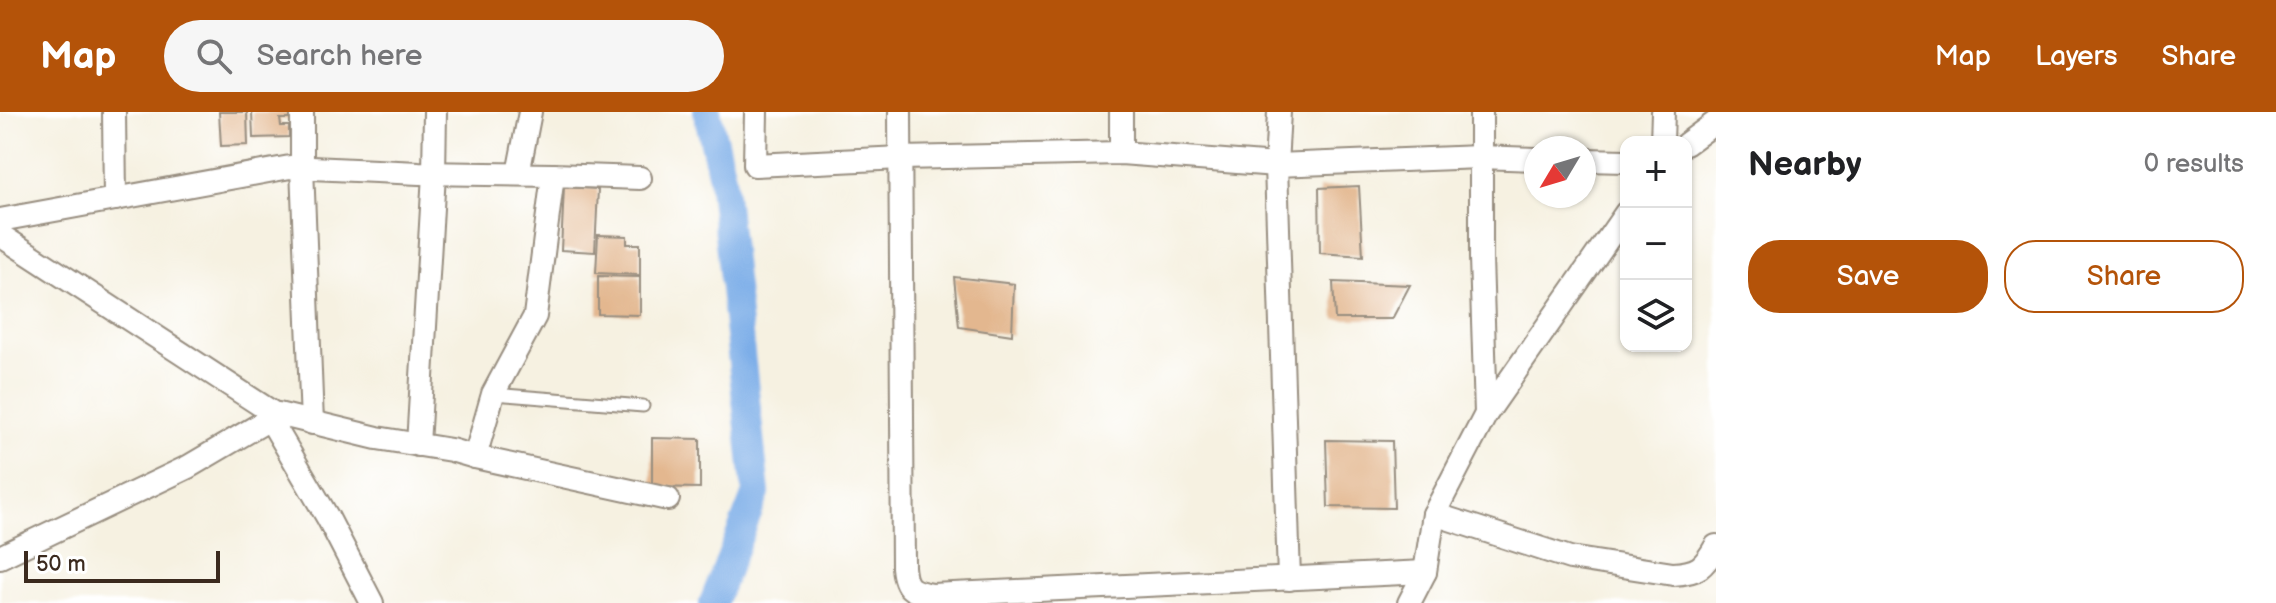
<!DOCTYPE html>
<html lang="en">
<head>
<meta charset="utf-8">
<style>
  :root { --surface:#fff; --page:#f6f6f6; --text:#202124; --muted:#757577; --line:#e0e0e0; --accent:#b45309 }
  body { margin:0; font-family:"Balsamiq Sans",sans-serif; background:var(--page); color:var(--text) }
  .controls { position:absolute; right:24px; top:24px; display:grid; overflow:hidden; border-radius:16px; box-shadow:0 2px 6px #0004 }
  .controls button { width:72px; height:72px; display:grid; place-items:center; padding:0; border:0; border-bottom:2px solid var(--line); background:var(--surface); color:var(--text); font:40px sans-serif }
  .compass { position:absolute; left:1524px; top:24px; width:72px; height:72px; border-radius:50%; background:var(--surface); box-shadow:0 2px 6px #0004; rotate:232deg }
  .scale { position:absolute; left:24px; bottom:20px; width:196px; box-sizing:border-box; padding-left:8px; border:4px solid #3b2a1e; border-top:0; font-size:22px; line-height:28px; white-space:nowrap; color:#3b2a1e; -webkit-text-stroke:6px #fff; paint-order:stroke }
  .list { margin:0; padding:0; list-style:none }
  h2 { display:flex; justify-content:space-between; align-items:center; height:104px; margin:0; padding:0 32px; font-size:34px }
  h2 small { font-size:26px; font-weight:400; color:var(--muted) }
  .actions { display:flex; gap:16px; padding:24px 32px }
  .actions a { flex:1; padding:18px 0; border:2px solid var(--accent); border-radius:32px; text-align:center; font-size:28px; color:var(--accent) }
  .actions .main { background:var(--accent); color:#fff }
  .icon { flex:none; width:44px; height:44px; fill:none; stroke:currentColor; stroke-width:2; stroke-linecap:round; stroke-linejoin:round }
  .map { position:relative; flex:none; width:1716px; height:491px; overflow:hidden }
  header { display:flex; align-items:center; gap:48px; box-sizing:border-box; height:112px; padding:0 40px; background:var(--accent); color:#fff }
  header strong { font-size:38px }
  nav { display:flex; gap:44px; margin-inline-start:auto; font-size:28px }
  .search { width:560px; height:72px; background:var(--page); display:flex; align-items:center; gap:20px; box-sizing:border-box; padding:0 28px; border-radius:44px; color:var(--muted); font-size:30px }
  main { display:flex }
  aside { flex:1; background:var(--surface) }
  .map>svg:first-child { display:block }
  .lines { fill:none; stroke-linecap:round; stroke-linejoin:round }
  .canal { stroke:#7daee8; stroke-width:28 }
  .building { fill:#e3b78f }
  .service-casing { stroke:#988e80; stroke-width:15 }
  .minor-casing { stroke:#988e80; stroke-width:26 }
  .service { stroke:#fff; stroke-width:11 }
  .minor { stroke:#fff; stroke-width:22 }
</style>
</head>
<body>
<header>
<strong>Map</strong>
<div class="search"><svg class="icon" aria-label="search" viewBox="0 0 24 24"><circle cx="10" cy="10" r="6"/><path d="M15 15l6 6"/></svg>Search here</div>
<nav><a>Map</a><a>Layers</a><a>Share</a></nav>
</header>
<main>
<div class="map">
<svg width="1716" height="491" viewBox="0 0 1716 491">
  <rect width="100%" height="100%" fill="#fff"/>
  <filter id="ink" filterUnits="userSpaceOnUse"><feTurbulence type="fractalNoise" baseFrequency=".0125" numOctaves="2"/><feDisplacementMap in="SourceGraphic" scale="16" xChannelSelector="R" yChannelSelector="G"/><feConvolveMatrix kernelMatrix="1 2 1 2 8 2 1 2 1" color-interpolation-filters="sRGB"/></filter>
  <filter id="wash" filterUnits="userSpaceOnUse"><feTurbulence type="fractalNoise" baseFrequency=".006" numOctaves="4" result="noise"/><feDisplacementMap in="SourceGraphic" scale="32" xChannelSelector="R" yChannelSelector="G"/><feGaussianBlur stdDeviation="1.8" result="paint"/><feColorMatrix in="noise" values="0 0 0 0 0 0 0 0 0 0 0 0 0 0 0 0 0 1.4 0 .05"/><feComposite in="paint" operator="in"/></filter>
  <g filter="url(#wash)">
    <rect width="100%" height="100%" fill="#f6f1e1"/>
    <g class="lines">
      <path class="canal" d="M707 0 722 65 756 381 713 491"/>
    </g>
    <g id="blocks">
      <g class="building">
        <path d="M219 0H247L248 33 221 34Z"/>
        <path d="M252 0H292L293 7H280L281 14H289V25L253 26Z"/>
        <path d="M1359 74 1363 144 1320 141 1319 76Z"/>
        <path d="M564 75 598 77 595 140 561 138Z"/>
        <path d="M598 123 627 124V132H640V163L596 161Z"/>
        <path d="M598 164 640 165V203L598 202Z"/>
        <path d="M954 165 1014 172 1012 223 959 215Z"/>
        <path d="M1333 170 1410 173 1392 207H1335Z"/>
        <path d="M652 326 700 327V376L652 375Z"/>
        <path d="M1326 328 1392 329 1394 396 1328 395Z"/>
      </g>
    </g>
  </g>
  <g filter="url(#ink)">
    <use href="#blocks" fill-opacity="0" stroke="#988e80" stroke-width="2"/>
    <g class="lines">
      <g class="service-casing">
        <path id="service" d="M493 282 643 294"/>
      </g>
      <g class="minor-casing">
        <g id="minor">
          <path d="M114 0 115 87"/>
          <path d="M302 0V55L312 311"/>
          <path d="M756 0 755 53 901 46 1121 41 1276 53 1480 45 1536 47"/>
          <path d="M900 0 903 455C905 477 911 479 932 483L1425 460"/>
          <path d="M1121 0V41"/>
          <path d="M1279 0 1276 53 1289 467"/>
          <path d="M1481 0V146L1486 302"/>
          <path d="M1662 30 1663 0"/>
          <path d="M1686 32 1716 10"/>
          <path d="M1584 48 1626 49"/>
          <path d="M518 62 530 0"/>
          <path d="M0 108 290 55 419 61 553 63"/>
          <path d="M0 123 276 303"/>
          <path d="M270 307 328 406 372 491"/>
          <path d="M418 333 434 62 435 0"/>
          <path d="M475 345 493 282 535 204 553 63 640 66"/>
          <path d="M1434 402 1570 446 1673 462C1698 461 1704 455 1716 434"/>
          <path d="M0 445 188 355 278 302 377 326 451 338 475 345 668 387"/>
          <path d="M1409 491 1425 460 1434 402 1486 302 1626 101"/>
        </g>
      </g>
      <use href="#service" class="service"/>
      <use href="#minor" class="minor"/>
    </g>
  </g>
</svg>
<div class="controls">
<button>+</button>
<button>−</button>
<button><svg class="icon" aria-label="layers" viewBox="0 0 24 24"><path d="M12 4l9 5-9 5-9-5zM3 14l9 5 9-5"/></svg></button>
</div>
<svg class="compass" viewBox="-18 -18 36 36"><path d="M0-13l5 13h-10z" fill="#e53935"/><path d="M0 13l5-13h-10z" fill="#757577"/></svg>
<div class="scale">50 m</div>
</div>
<aside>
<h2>Nearby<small>0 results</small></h2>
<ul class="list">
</ul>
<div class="actions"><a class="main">Save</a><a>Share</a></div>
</aside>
</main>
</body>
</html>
